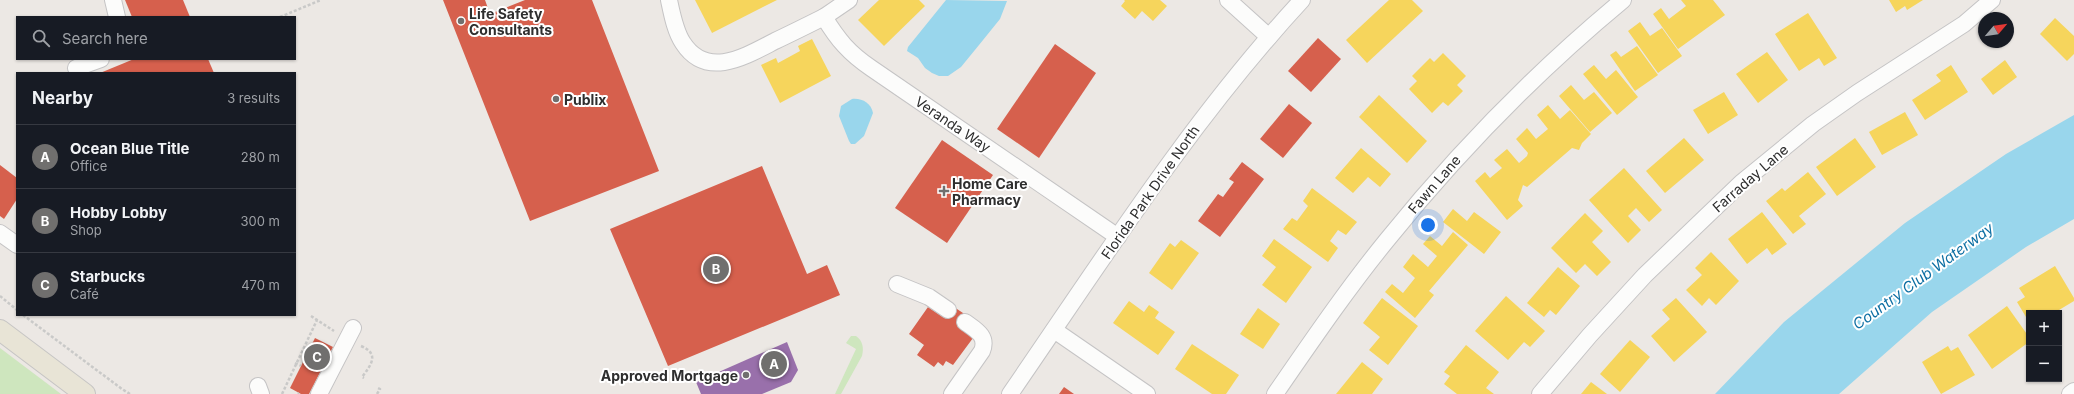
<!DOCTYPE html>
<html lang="en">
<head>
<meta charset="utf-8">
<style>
  :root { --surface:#171b24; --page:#20242c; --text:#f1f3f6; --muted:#9ea1a6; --line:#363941; --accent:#706f6e }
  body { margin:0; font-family:Inter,sans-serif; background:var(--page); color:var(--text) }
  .controls { position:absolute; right:12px; bottom:12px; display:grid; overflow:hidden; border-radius:0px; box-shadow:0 1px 3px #0004 }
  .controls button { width:36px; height:36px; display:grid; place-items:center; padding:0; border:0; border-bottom:1px solid var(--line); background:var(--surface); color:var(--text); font:20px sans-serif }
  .compass { position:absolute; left:1978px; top:12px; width:36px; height:36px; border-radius:50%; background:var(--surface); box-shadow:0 1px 3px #0004; rotate:61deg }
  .you { position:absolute; left:1428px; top:225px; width:14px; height:14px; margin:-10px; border:3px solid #fff; border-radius:50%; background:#1a73e8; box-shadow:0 0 0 6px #1a73e833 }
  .badge { display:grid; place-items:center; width:26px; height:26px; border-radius:50%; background:var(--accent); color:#fff; font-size:13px; font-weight:700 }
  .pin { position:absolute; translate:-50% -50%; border:2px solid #fff; box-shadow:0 1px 4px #0006 }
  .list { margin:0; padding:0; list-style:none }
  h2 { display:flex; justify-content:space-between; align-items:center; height:52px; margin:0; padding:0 16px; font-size:17px }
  h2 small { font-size:13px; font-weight:400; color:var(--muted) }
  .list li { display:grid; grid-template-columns:26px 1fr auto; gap:12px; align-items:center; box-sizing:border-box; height:64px; padding:0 16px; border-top:1px solid var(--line) }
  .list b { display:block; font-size:15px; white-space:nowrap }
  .list p { margin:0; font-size:13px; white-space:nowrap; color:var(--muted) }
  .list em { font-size:13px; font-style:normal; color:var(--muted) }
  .icon { flex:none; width:22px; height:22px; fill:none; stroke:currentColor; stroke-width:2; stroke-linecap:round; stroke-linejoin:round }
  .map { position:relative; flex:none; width:2074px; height:394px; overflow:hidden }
  .search { position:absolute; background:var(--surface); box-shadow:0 1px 3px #0004; left:16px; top:16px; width:280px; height:44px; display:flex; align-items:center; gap:10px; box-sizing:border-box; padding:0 14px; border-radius:0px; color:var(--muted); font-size:15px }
  .panel { position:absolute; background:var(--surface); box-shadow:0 1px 3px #0004; left:16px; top:72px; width:280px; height:244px; border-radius:0px }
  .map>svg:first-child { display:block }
  .green { fill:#cee6be }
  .water { fill:#99d6ec }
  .homes { fill:#f6d55c }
  .shops { fill:#d6604d }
  .offices { fill:#9970ab }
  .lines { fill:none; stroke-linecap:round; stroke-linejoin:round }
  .minor-casing { stroke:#c5c4c5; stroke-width:18 }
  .major-casing { stroke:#c6c5c4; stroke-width:22 }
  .path { stroke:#c9c9c8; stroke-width:2.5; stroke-dasharray:3 2; stroke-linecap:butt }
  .minor { stroke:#fcfcfb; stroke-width:16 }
  .major { stroke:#e8e4d6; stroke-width:20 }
  .poi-dot { fill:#706f6e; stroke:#fff; stroke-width:1.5 }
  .labels { text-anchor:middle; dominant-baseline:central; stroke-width:4; stroke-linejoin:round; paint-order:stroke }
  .poi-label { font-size:14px; font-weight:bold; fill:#2e2e2e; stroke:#fff; text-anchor:start }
  .street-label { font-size:14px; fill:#2e2e2e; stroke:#fff }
  .water-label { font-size:15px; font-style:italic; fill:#0d6fa3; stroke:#fff }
</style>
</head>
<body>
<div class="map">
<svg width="2074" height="394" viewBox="0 0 2074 394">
  <rect width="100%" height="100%" fill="#ece8e4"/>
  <g class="green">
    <path d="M851 336H856C863 341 864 348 862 356L841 394H835L856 349 846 343Z"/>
    <path d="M0 348 61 394H0Z"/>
  </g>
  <g class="water">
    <path d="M946 0 1007 1 1000 19 979 45 961 67 948 76H939L932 73 925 68 918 58 907 51 908 47Z"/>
    <path d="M852 99C862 98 871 103 873 113L864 136 855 144H851L849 141 839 116 841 106Z"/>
    <path d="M2074 115V219L2026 247 1932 312 1839 394H1715L1784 322 1905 223 2006 154Z"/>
  </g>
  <g class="homes">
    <path d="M695 0H777L712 33Z"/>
    <path d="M879 0H919L925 6 884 46 858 20Z"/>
    <path d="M1124 0H1160L1167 6 1153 21 1142 11 1135 19 1121 6 1125 1Z"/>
    <path d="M1389 0H1412L1423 11 1367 63 1346 40Z"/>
    <path d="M1681 0H1713L1725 15 1678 49 1653 14 1661 8 1669 19 1686 6Z"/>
    <path d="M1889 0H1923L1907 10 1905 6 1896 12Z"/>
    <path d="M1808 13 1837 58 1824 66 1819 58 1799 71 1775 34Z"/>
    <path d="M2055 18 2074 36V54L2067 61 2040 34Z"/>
    <path d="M1640 22 1650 36 1662 28 1682 56 1658 73 1628 31Z"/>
    <path d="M812 39 831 76 780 103 761 65 776 58 778 63 800 51 798 46Z"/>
    <path d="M1637 46 1658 75 1635 91 1610 55 1616 51 1621 57Z"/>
    <path d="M1767 52 1788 80 1758 103 1736 74Z"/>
    <path d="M1443 53 1466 76 1457 85 1463 91 1448 106 1443 102 1432 113 1409 89 1417 81 1412 76 1430 58 1434 62Z"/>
    <path d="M2005 60 2017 77 1993 95 1981 79Z"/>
    <path d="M1594 65 1606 79 1616 70 1638 97 1617 115 1583 74Z"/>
    <path d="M1951 65 1968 92 1925 120 1912 100 1941 81 1936 75Z"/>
    <path d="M1571 85 1584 100 1594 92 1612 113 1590 132 1559 96Z"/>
    <path d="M1724 92 1738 115 1708 134 1693 110Z"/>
    <path d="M1379 95 1427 141 1407 163 1359 117Z"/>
    <path d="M1548 105 1560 119 1570 110 1591 134 1582 143 1579 150 1572 148 1527 187 1523 185 1518 200 1523 206 1507 220 1475 181 1485 172 1490 178 1502 168 1494 160 1507 149 1519 163 1527 156 1528 153 1516 139 1527 128 1536 139 1548 129 1537 115Z"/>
    <path d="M1905 112 1918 135 1882 155 1869 132Z"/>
    <path d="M1684 138 1704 160 1665 193 1646 171Z"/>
    <path d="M1855 138 1876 167 1837 196 1816 167Z"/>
    <path d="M1361 148 1391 174 1380 187 1368 177 1353 193 1335 178Z"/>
    <path d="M1624 168 1662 210 1649 222 1636 208 1628 216 1641 230 1628 243 1589 200Z"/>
    <path d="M1808 172 1826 194 1799 216 1806 224 1793 234 1766 201 1782 188 1785 191Z"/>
    <path d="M1312 188 1357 222 1346 235 1338 230 1330 241 1338 248 1328 262 1283 229 1292 218 1297 221 1308 206 1303 201Z"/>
    <path d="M1453 209 1467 221 1474 212 1501 232 1484 254 1443 222Z"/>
    <path d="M1762 212 1787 244 1772 255 1767 248 1747 264 1728 239Z"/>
    <path d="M1585 213 1603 231 1592 242 1611 262 1597 276 1585 264 1576 273 1551 248Z"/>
    <path d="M1453 232 1468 245 1429 291 1434 295 1415 318 1385 292 1392 284 1403 293 1415 278 1403 267 1413 254 1428 267 1437 256 1423 244 1430 236 1442 246Z"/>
    <path d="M1274 239 1312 267 1286 303 1262 285 1276 267 1262 256Z"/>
    <path d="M1181 240 1199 253 1172 290 1149 273 1170 243 1175 247Z"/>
    <path d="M1711 252 1739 281 1716 305 1709 298 1702 306 1686 290 1702 275 1695 268Z"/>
    <path d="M2055 266 2074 298V301L2054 313H2029V322L2017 302 2025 297 2019 288Z"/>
    <path d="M1558 267 1580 286 1556 315 1550 310 1544 317 1527 303Z"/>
    <path d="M1506 296 1545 331 1530 347 1524 342 1508 360 1475 331Z"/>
    <path d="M1382 298 1418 326 1388 365 1369 350 1380 337 1363 323Z"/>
    <path d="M1676 298 1707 332 1674 362 1651 336 1670 319 1662 310Z"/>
    <path d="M1129 301 1144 312 1149 305 1159 312 1155 318 1175 332 1158 355 1113 323Z"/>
    <path d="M2007 306 2029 337V342L1992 369 1968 335Z"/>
    <path d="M1258 308 1280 324 1263 349 1240 334Z"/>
    <path d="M1630 340 1650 357 1620 392 1600 374Z"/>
    <path d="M1192 344 1239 375 1226 394H1212L1175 369Z"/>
    <path d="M1466 345 1499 372 1486 388 1494 394H1457L1444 384 1450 376 1444 372Z"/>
    <path d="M1948 346 1951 351 1958 347 1975 375 1941 394 1922 362Z"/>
    <path d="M1362 362 1383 379 1372 394H1336Z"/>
    <path d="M1591 382 1607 394H1581Z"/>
  </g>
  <g class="shops">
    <path d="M125 0H183L190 17H132Z"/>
    <path d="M443 0H485L490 14 525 0H592L659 171 530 221Z"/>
    <path d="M1318 38 1341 59 1311 92 1288 71Z"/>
    <path d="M1055 44 1096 73 1039 158 997 129Z"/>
    <path d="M134 59H208L214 73H100Z"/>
    <path d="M1289 104 1312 123 1283 158 1260 139Z"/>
    <path d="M942 140 993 175 947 243 895 208Z"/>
    <path d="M1242 162 1264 179 1220 237 1198 221 1218 194 1223 197 1234 182 1229 179Z"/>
    <path d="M0 165 17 178V199L4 219 0 216Z"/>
    <path d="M762 166 807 274 827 265 840 295 668 366 610 229Z"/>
    <path d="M951 305 969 317 961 329 973 338 953 365 946 361 943 366 938 362 934 367 917 355 924 345 909 334 928 307 943 317Z"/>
    <path d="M315 338 333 347 309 394H301L290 388Z"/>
    <path d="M1064 387 1074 394H1059Z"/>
  </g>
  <path class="offices" d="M787 342 798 370 791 382 762 394H701L696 382Z"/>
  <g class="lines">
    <g class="minor-casing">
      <g id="minor">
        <path d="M113 0 117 17"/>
        <path d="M669 0C672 14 675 31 683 43 707 80 746 56 775 41 792 33 808 25 824 17"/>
        <path d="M849 0 824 17C838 40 849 53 871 68L1118 237"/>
        <path d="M1228 0 1269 37"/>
        <path d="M76 68 101 59"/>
        <path d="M0 233 17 245"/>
        <path d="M897 284 929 297 948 310"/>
        <path d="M1054 330 1147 394"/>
        <path d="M258 386 261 394"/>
        <path d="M319 394 353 328"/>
        <path d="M952 394 982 351C988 336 976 330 965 322"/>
        <path d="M1010 394C1103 259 1191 120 1302 0"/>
        <path d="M1275 394C1311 342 1347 289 1387 240 1458 152 1536 72 1623 0"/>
        <path d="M1540 394 1590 335 1645 275 1741 183 1813 124 1857 93 1964 24 1992 0"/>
        <path d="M2070 394 2074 391"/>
      </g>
    </g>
    <g class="major-casing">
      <path id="major" d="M0 330 85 394"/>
    </g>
    <g class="path">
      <path d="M280 17 321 0"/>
      <path d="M0 296 17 310"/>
      <path d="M23 315 122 389 130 394"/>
      <path d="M311 316 334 331"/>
      <path d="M361 346C380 354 371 365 362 377L364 378"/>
      <path d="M295 363 301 366"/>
      <path d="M282 394 317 320"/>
      <path d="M298 394 299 393"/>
      <path d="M377 394 380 389 378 388"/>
    </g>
    <use href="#minor" class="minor"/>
    <use href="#major" class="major"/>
  </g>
  <g class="poi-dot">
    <circle cx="461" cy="21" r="4"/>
    <circle cx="556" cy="99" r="4"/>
    <path d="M942 185h4v4h4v4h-4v4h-4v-4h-4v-4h4z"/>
    <circle cx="746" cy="375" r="4"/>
  </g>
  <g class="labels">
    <g class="poi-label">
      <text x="469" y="13">Life Safety<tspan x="469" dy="16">Consultants</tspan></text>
      <text x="564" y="99">Publix</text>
      <text x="952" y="183">Home Care<tspan x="952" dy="16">Pharmacy</tspan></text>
      <text x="738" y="375" text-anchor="end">Approved Mortgage</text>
    </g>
    <g class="street-label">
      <text transform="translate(953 124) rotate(34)">Veranda Way</text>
      <text transform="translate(1750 178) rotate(-41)">Farraday Lane</text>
      <text transform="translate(1434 184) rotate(-49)">Fawn Lane</text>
      <text transform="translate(1150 192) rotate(-55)">Florida Park Drive North</text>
    </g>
    <g class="water-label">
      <text transform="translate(1923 276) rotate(-36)">Country Club Waterway</text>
    </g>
  </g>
</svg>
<div class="controls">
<button>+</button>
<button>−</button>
</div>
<svg class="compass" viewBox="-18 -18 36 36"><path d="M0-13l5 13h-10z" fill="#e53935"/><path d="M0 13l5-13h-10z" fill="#9ea1a6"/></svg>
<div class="you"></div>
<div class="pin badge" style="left:774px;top:364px">A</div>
<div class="pin badge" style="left:716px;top:269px">B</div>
<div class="pin badge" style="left:317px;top:357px">C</div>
<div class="search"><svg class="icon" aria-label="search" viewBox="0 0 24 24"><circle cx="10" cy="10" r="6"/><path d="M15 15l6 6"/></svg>Search here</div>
<section class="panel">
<h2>Nearby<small>3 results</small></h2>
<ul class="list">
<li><span class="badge">A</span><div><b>Ocean Blue Title</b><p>Office</p></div><em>280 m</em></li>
<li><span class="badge">B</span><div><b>Hobby Lobby</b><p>Shop</p></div><em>300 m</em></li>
<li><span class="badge">C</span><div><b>Starbucks</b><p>Café</p></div><em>470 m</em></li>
</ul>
</section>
</div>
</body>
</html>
